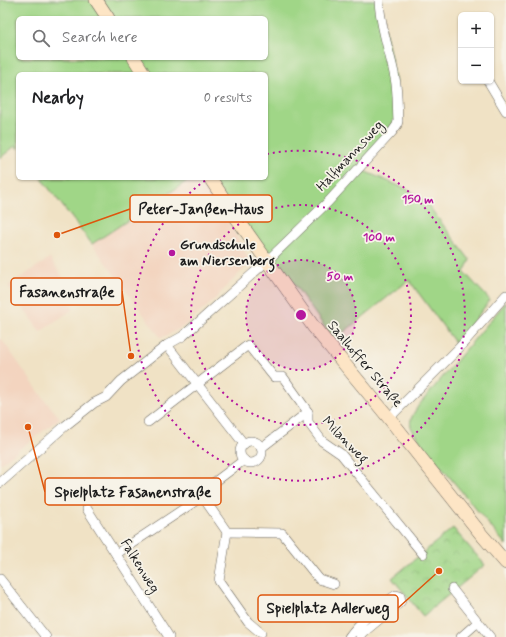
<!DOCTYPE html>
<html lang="en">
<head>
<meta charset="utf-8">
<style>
  :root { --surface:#fff; --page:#f2f2f2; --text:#202124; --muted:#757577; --line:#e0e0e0 }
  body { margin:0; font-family:Mynerve,sans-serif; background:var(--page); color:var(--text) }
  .controls { position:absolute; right:12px; top:12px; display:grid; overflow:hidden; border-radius:6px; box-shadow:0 1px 3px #0004 }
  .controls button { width:36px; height:36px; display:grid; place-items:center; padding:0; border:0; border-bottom:1px solid var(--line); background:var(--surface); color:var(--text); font:20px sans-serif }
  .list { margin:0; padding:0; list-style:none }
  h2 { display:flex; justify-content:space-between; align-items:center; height:52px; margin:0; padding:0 16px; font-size:17px }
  h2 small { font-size:13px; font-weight:400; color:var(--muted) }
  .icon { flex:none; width:22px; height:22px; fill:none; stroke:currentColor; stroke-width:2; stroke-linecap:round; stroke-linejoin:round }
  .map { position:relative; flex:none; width:506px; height:637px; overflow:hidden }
  .search { position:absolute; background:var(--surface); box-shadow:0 1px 3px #0004; left:16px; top:16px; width:252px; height:44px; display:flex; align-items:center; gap:10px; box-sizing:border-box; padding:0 14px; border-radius:6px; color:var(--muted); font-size:15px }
  .panel { position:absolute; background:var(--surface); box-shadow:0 1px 3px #0004; left:16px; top:72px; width:252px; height:108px; border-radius:6px }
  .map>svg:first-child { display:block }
  .built { fill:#f3d4bf }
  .grass { fill:#a0d687; stroke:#5e7952; fill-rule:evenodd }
  .park { fill:url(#park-crowns); stroke:#5e7952 }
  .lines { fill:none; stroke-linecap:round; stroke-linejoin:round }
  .street-casing { stroke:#666157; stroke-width:10 }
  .secondary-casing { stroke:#666157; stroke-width:14 }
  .street { stroke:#fff; stroke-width:9 }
  .secondary { stroke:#fde5c5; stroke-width:13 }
  .ring { fill:none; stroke:#b5179e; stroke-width:2; stroke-dasharray:2 4 }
  .poi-dot { fill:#b5179e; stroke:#f7f3e8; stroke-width:1.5 }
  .labels { text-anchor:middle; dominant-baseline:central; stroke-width:3.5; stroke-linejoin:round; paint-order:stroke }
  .street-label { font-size:14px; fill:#1c1c1c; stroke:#f7f3e8 }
  .poi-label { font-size:14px; font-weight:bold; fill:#1c1c1c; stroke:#f7f3e8; text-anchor:start }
  .centre { fill:#b5179e; stroke:#f7f3e8; stroke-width:2 }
  .ring-label { font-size:12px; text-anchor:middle; font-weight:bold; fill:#b5179e; stroke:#f7f3e8; stroke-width:3.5; stroke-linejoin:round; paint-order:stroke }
  .leader { fill:none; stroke:#de560d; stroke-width:1.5 }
  .callout-dot { fill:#de560d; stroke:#f7f3e8; stroke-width:1.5 }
  .callout { fill:#f7f3e8; stroke:#de560d; stroke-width:1.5 }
  .callout-label { font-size:15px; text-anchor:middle; font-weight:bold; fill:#1c1c1c }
</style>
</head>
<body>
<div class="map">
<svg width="506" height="637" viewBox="0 0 506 637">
  <defs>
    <pattern id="park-crowns" width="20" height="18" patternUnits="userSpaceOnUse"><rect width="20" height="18" fill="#a0d687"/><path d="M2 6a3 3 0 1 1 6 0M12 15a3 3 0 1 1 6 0" fill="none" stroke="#89b774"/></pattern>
  </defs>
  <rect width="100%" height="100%" fill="#f7f3e8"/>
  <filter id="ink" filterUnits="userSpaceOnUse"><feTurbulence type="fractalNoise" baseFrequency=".025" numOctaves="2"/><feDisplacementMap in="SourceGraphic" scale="8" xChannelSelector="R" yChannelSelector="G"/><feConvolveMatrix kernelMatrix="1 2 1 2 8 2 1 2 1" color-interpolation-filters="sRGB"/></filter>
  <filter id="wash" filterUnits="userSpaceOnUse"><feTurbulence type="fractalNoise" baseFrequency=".012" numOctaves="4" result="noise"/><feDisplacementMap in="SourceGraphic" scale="16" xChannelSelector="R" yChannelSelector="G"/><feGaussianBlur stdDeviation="0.9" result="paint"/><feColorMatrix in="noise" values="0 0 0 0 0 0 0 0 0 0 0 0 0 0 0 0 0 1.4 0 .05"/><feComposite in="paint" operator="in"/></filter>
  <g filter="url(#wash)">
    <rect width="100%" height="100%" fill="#f0e2c5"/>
    <g class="built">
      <path d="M195 178H201L240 242 250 262 211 303 183 327 161 338 92 244Z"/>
      <path d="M50 258 73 293 67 298 73 309 40 332 8 286Z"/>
      <path d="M0 337 44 399 60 418 0 464Z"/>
    </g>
    <g class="grass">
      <path d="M0 0H379L395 78 397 129 359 169 411 191 424 200 470 260 464 272 490 300 456 344 409 280 334 340 274 256 267 261 210 178H266V74H18V149L15 146 0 158ZM18 18H266V58H18Z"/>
      <path d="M41 178H192L92 244Z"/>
      <path d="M506 302V545L422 444C410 426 405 425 419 405Z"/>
    </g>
    <path class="park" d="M453 528 485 565 423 616 392 578Z"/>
  </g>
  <g filter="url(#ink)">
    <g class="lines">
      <g class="street-casing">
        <g id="street">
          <path d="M488 81 506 111"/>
          <path d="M167 345 244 444"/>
          <path d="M389 418 459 348 506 295"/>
          <path d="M148 422 248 345 274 377H283L308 412V422L322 441 341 454 423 554"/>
          <circle cx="251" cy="452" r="11"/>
          <path d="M261 448 308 412"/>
          <path d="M0 483 65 426 94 403 106 397 121 381 167 345 183 336 267 261 328 202 392 132 397 125 398 121C397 107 398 92 395 78 390 52 380 27 379 0"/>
          <path d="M200 493 227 532 282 533 319 579 334 584"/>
          <path d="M87 509 169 637"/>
          <path d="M227 532 219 581 248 622 261 633"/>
          <path d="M116 554 194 502 200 493 244 460"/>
          <path d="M0 579 46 637"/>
          <path d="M452 589 490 637"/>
          <path d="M349 637C361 620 379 607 396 595L400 596 401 601 398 604 364 632 360 637"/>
          <path d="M461 637 478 622"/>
        </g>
      </g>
      <g class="secondary-casing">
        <g id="secondary">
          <path d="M96 0 108 18"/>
          <path d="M134 58 144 74"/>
          <path d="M210 178 231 210 313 326 389 418 481 534 506 563"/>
        </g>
      </g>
      <use href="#street" class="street"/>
      <use href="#secondary" class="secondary"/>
    </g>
  </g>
  <circle cx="301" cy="315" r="55" fill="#b5179e" fill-opacity=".12"/>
  <g class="ring">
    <circle cx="301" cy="315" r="55"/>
    <circle cx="301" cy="315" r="110"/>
    <path d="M267 154A165 165 0 1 1 209 178"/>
  </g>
  <circle class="poi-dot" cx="172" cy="253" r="4"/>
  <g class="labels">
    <g class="street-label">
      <text transform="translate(350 156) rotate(-47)">Halfmannsweg</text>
      <text transform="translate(365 364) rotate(50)">Saalhoffer Straße</text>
      <text transform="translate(345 440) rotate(46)">Milanweg</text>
      <text transform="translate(140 566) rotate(58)">Falkenweg</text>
    </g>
    <g class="poi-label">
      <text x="180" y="245">Grundschule<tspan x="180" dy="16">am Niersenberg</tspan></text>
    </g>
  </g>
  <circle cx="301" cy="315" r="6" class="centre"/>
  <g class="ring-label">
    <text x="418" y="203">150 m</text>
    <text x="379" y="241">100 m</text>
    <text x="340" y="280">50 m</text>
  </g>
  <path class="leader" d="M57 235L130 209M131 356L122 291M28 427L45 492M439 571L398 608"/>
  <g class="callout-dot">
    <circle cx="57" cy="235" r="4"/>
    <circle cx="131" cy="356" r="4"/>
    <circle cx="28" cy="427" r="4"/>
    <circle cx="439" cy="571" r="4"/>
  </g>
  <g class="callout">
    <rect x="130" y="195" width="142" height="27" rx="4"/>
    <rect x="11" y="278" width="111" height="27" rx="4"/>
    <rect x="45" y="478" width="176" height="27" rx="4"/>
    <rect x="258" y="595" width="140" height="27" rx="4"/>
  </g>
  <g class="callout-label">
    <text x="201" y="214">Peter-Janßen-Haus</text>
    <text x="67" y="297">Fasanenstraße</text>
    <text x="133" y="497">Spielplatz Fasanenstraße</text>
    <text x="328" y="613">Spielplatz Adlerweg</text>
  </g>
</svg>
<div class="controls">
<button>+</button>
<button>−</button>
</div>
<div class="search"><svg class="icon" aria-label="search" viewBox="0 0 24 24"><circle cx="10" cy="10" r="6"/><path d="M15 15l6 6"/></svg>Search here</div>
<section class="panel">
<h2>Nearby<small>0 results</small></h2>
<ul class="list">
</ul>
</section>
</div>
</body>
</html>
